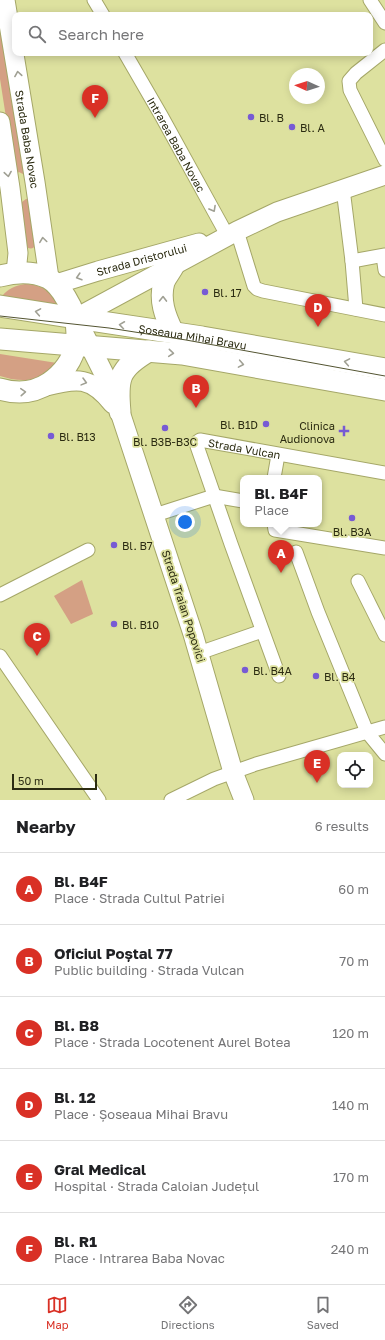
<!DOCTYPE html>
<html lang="en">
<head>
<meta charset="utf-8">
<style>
  :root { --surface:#fff; --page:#f2f2f2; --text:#202124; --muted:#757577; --line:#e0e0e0; --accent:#d93025 }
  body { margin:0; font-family:"Golos Text",sans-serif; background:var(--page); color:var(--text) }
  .controls { position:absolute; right:12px; bottom:12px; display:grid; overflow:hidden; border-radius:8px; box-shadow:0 2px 10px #0003 }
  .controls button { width:36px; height:36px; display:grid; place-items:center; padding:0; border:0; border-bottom:1px solid var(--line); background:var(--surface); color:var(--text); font:20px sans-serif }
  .compass { position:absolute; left:289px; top:68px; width:36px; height:36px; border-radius:50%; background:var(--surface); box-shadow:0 2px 10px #0003; rotate:273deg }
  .scale { position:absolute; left:12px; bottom:10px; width:85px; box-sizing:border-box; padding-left:4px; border:2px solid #2c2c12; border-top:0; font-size:11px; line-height:14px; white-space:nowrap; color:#2c2c12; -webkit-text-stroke:3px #dde19f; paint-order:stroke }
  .you { position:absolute; left:185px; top:522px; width:14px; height:14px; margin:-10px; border:3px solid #fff; border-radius:50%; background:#1a73e8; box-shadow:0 0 0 6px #1a73e833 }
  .badge { display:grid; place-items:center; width:26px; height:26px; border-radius:50%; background:var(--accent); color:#fff; font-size:13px; font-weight:700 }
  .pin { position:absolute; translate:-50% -33px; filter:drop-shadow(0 1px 2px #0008) }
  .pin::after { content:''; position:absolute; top:21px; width:14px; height:12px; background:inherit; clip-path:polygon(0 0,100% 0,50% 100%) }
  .popup { position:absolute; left:240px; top:475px; width:82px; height:52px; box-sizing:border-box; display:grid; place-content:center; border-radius:8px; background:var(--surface); filter:drop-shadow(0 1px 3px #0005); font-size:13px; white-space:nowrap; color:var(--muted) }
  .popup b { font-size:15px; color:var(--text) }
  .popup::after { content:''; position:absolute; left:50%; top:100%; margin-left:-8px; border:8px solid transparent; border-top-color:var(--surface) }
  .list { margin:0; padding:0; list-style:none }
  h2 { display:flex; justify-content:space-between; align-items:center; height:52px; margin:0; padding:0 16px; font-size:17px }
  h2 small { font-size:13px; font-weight:400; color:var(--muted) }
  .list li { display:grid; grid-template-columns:26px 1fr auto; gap:12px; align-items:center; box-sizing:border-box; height:72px; padding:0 16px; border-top:1px solid var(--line) }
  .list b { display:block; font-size:15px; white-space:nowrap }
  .list p { margin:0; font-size:13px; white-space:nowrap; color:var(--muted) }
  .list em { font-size:13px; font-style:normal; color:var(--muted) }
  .icon { flex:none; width:22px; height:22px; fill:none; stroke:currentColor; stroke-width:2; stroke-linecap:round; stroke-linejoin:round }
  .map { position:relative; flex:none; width:385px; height:800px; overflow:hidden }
  .search { position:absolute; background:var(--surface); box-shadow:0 2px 10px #0003; left:12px; right:12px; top:12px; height:44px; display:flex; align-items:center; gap:10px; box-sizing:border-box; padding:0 14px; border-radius:8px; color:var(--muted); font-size:15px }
  .sheet { height:484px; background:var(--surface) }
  nav { display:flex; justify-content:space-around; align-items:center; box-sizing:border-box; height:56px; border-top:1px solid var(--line); background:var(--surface); font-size:11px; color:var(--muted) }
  nav a { display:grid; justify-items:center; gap:2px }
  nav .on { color:var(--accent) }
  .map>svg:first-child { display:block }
  .green { fill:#d4a084 }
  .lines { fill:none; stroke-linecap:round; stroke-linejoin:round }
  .street-casing { stroke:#a5a768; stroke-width:15 }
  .secondary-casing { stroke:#a5a768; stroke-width:21 }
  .primary-casing { stroke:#a5a768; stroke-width:23 }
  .street { stroke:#fff; stroke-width:13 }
  .secondary { stroke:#fff; stroke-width:19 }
  .primary { stroke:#fff; stroke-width:21 }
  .tram { stroke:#535431; stroke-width:1 }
  .oneway { stroke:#a0a094 }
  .poi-dot { fill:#775ad4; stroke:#dde19f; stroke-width:1.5 }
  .labels { text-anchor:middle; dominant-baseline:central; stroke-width:3.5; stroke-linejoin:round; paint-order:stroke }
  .poi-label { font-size:11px; fill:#2c2c12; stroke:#dde19f; text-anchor:start }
  .street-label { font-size:11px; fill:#2c2c12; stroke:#dde19f }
</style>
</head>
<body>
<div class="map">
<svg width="385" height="800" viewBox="0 0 385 800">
  <rect width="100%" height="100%" fill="#dde19f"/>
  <g class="green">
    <path d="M0 13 25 175 19 172 15 175 0 79Z"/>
    <path d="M26 199H28L36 245C34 248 32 249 28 248 22 239 23 216 22 204V202Z"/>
    <path d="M25 284C45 285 50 292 60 308L2 296C9 288 15 286 25 284Z"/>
    <path d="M0 354 57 363C54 366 52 370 49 372 35 383 15 381 0 376Z"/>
    <path d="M82 580 93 614 71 624 54 596Z"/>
  </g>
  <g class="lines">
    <g class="street-casing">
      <g id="street">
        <path d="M94 0 103 15"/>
        <path d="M370 0 385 23"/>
        <path d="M385 50 356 73 349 81 350 90 385 160"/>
        <path id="s1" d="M125 53 162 117 227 235"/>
        <path d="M343 189 352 261 356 309"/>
        <path d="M237 231 254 286 257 289 263 291 385 315"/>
        <path d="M383 256 385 270"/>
        <path d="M352 261 385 255"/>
        <path d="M274 478 278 455"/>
        <path d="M155 515 214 496 243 501"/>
        <path d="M274 524 275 530 385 548"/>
        <path d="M296 552 318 612 367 732 385 754"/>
        <path d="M358 581 385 635"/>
        <path d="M0 595 88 550"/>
        <path d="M199 653 262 631"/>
        <path d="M0 656 99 800"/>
        <path id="s2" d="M279 676 231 544 197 446V442L200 440 385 473"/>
        <path d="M171 800 214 779 256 764 385 727"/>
      </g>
    </g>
    <g class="secondary-casing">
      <g id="secondary">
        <path id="s3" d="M5 0 35 182 49 278"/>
        <path d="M0 122 10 188 18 253 16 273"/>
        <path id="s4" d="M56 284 98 271 199 243"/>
        <path d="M46 386C77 378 91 376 113 404"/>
        <path d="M244 800 233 772 193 634 120 412 111 388 76 318 237 231 277 212 385 175"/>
      </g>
    </g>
    <g class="primary-casing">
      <g id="primary">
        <path d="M0 276C15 272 33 271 48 278 55 282 62 291 66 298 85 328 79 362 49 383 34 393 17 394 0 389"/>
        <path id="s5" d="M0 306 76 318 202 337 385 369"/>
        <path d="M173 332C165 316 159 300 164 282 166 277 171 271 174 265"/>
        <path d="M0 339 182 354 385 390"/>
        <path d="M120 412C117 379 118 369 149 351"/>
      </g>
    </g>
    <use href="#street" class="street"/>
    <use href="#secondary" class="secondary"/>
    <use href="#primary" class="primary"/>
    <path class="tram" d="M0 316 109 328 186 340 385 376"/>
  </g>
  <defs><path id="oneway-chevron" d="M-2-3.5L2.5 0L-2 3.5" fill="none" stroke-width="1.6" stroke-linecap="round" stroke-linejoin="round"/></defs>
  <g class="oneway">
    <use href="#oneway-chevron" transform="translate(18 74) rotate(-99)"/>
    <use href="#oneway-chevron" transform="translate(8 174) rotate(81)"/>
    <use href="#oneway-chevron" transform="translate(213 209) rotate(61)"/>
    <use href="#oneway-chevron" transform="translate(43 240) rotate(-98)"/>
    <use href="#oneway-chevron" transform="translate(79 277) rotate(163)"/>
    <use href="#oneway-chevron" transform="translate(163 299) rotate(-89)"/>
    <use href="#oneway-chevron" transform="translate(38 312) rotate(-170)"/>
    <use href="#oneway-chevron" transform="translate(122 325) rotate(-172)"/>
    <use href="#oneway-chevron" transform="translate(171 353) rotate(5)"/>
    <use href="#oneway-chevron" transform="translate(347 362) rotate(-170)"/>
    <use href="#oneway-chevron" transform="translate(241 364) rotate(10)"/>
    <use href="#oneway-chevron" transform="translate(84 382) rotate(15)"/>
    <use href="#oneway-chevron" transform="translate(23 392) rotate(-4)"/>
  </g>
  <g class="poi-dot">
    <circle cx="251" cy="117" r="4"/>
    <circle cx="292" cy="127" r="4"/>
    <circle cx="205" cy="292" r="4"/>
    <circle cx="266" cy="424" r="4"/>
    <circle cx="165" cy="428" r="4"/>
    <path d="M342 425h4v4h4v4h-4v4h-4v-4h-4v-4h4z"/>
    <circle cx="51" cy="436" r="4"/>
    <circle cx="352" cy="518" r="4"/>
    <circle cx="114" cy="545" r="4"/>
    <circle cx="114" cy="624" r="4"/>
    <circle cx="245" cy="670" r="4"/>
    <circle cx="316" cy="676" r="4"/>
  </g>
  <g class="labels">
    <g class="poi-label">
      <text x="259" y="117">Bl. B</text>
      <text x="300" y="127">Bl. A</text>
      <text x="213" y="292">Bl. 17</text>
      <text x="258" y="424" text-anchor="end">Bl. B1D</text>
      <text x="335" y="425" text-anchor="end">Clinica<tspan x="335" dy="13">Audionova</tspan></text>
      <text x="59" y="436">Bl. B13</text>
      <text x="165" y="441" text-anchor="middle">Bl. B3B-B3C</text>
      <text x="352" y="531" text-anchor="middle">Bl. B3A</text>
      <text x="122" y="545">Bl. B7</text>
      <text x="122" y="624">Bl. B10</text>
      <text x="253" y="670">Bl. B4A</text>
      <text x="324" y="676">Bl. B4</text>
    </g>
    <g class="street-label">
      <text stroke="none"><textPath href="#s3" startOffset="141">Strada Baba Novac</textPath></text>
      <text stroke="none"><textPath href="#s1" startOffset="105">Intrarea Baba Novac</textPath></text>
      <text stroke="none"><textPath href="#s4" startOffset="89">Strada Dristorului</textPath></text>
      <text stroke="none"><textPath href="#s5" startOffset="195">Șoseaua Mihai Bravu</textPath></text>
      <text stroke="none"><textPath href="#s2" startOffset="297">Strada Vulcan</textPath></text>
      <text transform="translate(184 606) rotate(72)">Strada Traian Popovici</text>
    </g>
  </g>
</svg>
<div class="controls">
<button><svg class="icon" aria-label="locate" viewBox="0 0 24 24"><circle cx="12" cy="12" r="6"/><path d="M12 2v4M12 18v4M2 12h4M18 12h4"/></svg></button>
</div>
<svg class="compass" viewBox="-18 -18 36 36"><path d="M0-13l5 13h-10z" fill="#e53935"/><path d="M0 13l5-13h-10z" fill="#757577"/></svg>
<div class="scale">50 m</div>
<div class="you"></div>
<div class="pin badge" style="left:281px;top:573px">A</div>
<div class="popup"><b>Bl. B4F</b>Place</div>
<div class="pin badge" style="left:196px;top:408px">B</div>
<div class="pin badge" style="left:37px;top:656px">C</div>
<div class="pin badge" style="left:318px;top:327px">D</div>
<div class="pin badge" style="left:317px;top:783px">E</div>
<div class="pin badge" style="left:95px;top:118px">F</div>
<div class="search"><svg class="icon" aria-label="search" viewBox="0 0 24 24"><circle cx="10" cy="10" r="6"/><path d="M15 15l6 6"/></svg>Search here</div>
</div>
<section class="sheet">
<h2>Nearby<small>6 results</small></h2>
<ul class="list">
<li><span class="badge">A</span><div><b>Bl. B4F</b><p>Place · Strada Cultul Patriei</p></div><em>60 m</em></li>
<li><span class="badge">B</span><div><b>Oficiul Poștal 77</b><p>Public building · Strada Vulcan</p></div><em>70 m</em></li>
<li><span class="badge">C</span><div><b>Bl. B8</b><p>Place · Strada Locotenent Aurel Botea</p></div><em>120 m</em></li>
<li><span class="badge">D</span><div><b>Bl. 12</b><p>Place · Șoseaua Mihai Bravu</p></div><em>140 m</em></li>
<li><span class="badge">E</span><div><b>Gral Medical</b><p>Hospital · Strada Caloian Județul</p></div><em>170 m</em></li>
<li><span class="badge">F</span><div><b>Bl. R1</b><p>Place · Intrarea Baba Novac</p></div><em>240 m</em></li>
</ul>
</section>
<nav>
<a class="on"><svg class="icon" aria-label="map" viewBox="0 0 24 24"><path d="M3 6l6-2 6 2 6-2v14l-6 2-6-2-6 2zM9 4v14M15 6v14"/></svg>Map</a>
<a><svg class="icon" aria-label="directions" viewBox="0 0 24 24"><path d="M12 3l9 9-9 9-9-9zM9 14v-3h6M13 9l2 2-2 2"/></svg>Directions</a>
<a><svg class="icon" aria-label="saved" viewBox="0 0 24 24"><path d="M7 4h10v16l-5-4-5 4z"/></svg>Saved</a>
</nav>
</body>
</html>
